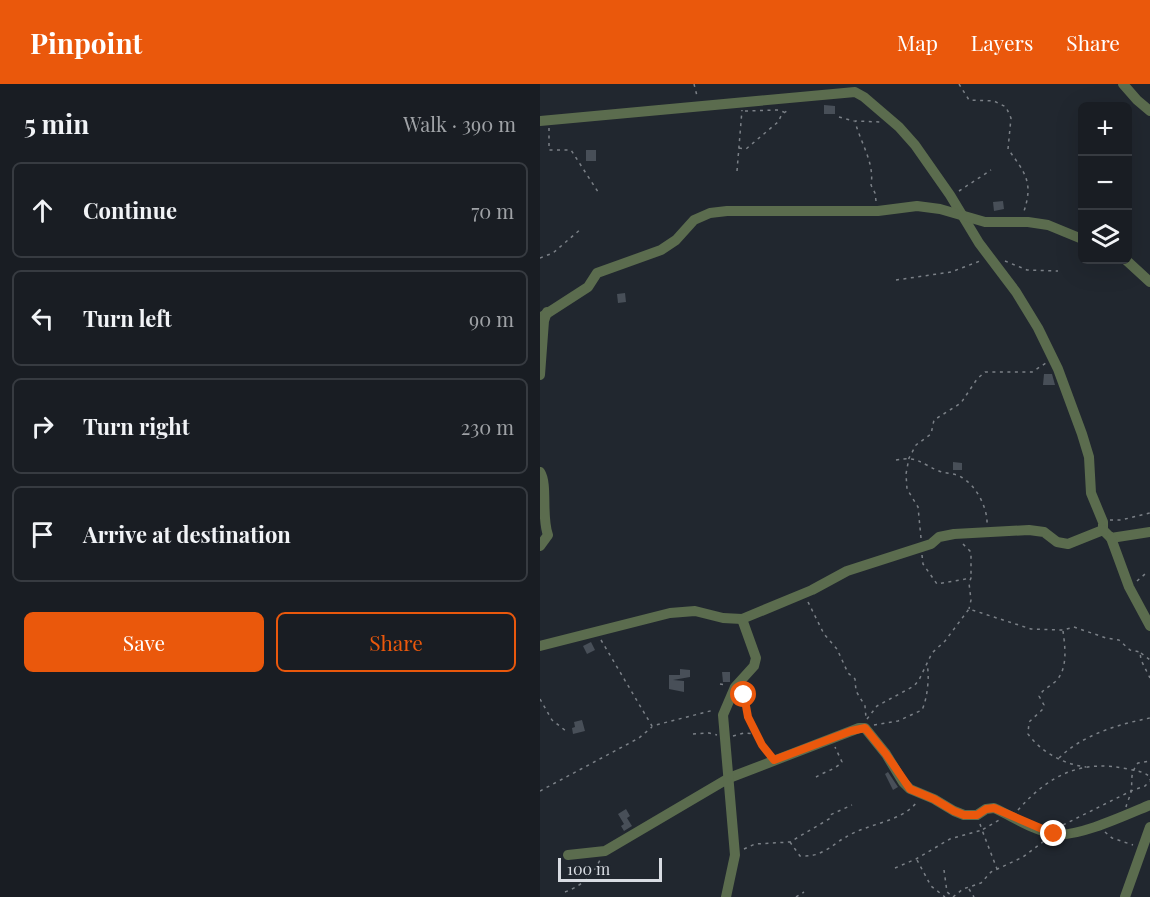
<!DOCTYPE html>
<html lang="en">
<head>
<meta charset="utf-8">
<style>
  :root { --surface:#191d23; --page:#22262b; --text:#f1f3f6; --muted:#9fa2a6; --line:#373b41; --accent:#ea580c }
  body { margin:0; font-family:"Playfair Display",serif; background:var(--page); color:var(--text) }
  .controls { position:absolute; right:18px; top:18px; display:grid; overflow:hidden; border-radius:9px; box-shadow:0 6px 24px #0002 }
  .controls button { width:54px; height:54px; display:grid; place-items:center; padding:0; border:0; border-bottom:2px solid var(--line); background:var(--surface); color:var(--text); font:30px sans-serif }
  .scale { position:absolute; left:18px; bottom:15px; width:104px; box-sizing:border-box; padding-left:6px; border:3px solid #d8dce2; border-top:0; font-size:16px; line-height:21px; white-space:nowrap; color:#d8dce2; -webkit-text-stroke:4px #21272f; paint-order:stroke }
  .stop { position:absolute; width:18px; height:18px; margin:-14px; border:4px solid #ea580c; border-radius:50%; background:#fff }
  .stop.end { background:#ea580c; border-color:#fff; box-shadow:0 2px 6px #0008 }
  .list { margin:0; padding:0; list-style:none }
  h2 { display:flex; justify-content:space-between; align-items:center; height:78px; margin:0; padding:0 24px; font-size:26px }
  h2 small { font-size:20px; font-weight:400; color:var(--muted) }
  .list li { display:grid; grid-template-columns:39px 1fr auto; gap:18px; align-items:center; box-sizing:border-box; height:96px; margin:0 12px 12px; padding:0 12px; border:2px solid var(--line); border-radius:9px }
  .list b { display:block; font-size:22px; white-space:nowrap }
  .list em { font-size:20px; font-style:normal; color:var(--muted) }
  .actions { display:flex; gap:12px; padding:18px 24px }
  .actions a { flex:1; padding:14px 0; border:2px solid var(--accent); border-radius:9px; text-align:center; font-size:21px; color:var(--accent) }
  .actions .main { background:var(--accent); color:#fff }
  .icon { flex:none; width:33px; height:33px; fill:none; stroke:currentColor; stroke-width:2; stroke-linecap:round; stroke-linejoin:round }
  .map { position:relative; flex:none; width:610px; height:813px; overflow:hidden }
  header { display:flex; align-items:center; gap:36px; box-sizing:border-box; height:84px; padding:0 30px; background:var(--accent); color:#fff }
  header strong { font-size:28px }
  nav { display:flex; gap:33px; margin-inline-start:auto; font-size:21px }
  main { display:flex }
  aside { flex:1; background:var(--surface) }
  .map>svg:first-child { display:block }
  .building { fill:#484f58 }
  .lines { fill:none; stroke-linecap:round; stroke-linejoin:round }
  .path { stroke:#7b8087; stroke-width:1.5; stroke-dasharray:3 4.5; stroke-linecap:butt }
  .minor { stroke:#5b6c4e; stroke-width:10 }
  .route { stroke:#ea580c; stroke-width:8 }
</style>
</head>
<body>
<header>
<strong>Pinpoint</strong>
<nav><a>Map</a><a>Layers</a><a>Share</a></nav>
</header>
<main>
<aside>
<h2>5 min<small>Walk · 390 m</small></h2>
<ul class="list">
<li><svg class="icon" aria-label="ahead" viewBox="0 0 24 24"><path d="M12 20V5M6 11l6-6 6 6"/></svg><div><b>Continue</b></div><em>70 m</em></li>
<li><svg class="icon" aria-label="left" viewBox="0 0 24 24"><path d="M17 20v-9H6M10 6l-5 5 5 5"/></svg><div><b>Turn left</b></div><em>90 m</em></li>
<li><svg class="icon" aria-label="right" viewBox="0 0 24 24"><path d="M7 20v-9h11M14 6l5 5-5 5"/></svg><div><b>Turn right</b></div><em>230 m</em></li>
<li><svg class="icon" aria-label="arrive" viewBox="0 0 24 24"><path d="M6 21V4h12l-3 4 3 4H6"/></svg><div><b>Arrive at destination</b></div></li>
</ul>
<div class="actions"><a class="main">Save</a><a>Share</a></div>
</aside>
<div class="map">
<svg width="610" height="813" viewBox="0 0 610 813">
  <rect width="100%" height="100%" fill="#21272f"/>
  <g class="building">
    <path d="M284 21 295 22V30H284Z"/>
    <rect x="46" y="66" width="10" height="11"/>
    <path d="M463 117 464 125 454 127 453 118Z"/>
    <path d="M85 209 86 218 78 219 77 210Z"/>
    <path d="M504 290H512L515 301H503Z"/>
    <path d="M413 378 422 379V386H413Z"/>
    <path d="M51 558 55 566 47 570 43 562Z"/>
    <path d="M140 585 150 586V593L133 596 144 597V608L129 605V591H140Z"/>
    <path d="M182 588H190V598H183Z"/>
    <path d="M42 636 45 647 33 650 32 644 35 643 34 638Z"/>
    <path d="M348 688 358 703 353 706 345 690Z"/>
    <path d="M86 725 90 732 87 734 92 742 84 747 81 742 84 740 78 730Z"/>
  </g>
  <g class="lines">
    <g class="path">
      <path d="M154 0 157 12"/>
      <path d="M419 0 429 16 454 17 466 23 471 34 468 65C486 90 494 99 483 130"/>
      <path d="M205 27 237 26 244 28"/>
      <path d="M299 33 314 37"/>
      <path d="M9 44V66H31L60 111"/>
      <path d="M199 64 206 65 238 38 242 30 250 25"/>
      <path d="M197 87 202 26"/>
      <path d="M419 107 451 86"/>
      <path d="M336 117 335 109 331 101C335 79 320 58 315 37L340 38"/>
      <path d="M0 174 13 169 42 144"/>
      <path d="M465 177 487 186 518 187"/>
      <path d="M356 196 411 188 440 177"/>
      <path d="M356 376C378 372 380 379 399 387 406 390 415 389 421 393 436 401 448 424 447 441"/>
      <path d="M570 436H581L610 429"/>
      <path d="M381 454 378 423 367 405 366 390 369 374 376 361 391 350 394 336 421 319 437 295 445 288H492L506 279"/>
      <path d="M423 460 431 468V493"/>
      <path d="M382 471 383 480 397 500 431 494 429 499 431 516 429 525"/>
      <path d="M597 497 605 490"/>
      <path d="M268 518 284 550 297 565 308 589 315 595 316 607 325 622 326 634"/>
      <path d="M523 547C525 562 528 583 517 596 511 602 503 605 499 612L504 621 502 626 489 638 488 650C501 668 523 680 546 683"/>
      <path d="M61 556 112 642 174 626"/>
      <path d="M601 569 610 576"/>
      <path d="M180 600 186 601"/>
      <path d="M201 608C208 616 206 623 208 632 211 645 220 659 228 668"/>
      <path d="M0 615 12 636 26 647"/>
      <path d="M327 635 337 622 374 602 379 596 392 569 405 557 429 525 491 545 523 546 534 543 566 554 579 556 590 566 600 568 601 576 610 594"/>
      <path d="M334 641 358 637 382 626C387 616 390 592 387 581"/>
      <path d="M153 650 169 649 177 651"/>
      <path d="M193 652 204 649 215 650"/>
      <path d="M519 674C542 651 579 640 610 634"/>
      <path d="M276 693C284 688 296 685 302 678L295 663"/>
      <path d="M0 707 99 654 112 643"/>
      <path d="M586 723C587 718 590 713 591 708 593 696 589 691 598 679L610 677"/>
      <path d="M478 726C509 691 541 675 588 685 596 687 603 687 610 693V696"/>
      <path d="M440 740 442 746 459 736"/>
      <path d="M523 741 591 707 605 702 610 697"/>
      <path d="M565 748 572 754 593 761"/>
      <path d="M250 758 260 772C268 772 275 772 282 768 291 764 298 757 306 753 326 740 361 738 376 719"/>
      <path d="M204 765 215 760 250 758 289 735 290 731 312 721"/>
      <path d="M377 776 391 802 405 813"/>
      <path d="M355 784 376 775 410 755 442 746 457 785"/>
      <path d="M404 786 407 808 412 812"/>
      <path d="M429 805 434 813"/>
      <path d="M25 808C43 801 52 792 60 776"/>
      <path d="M256 813 264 808"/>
      <path d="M413 813 423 805 441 799 451 788 483 773 504 757"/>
    </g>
    <g class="minor">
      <path d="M583 0 597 16 610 27"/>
      <path d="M0 37 315 8 324 13 359 43 375 61 410 111 439 159 476 208 498 244 518 285 542 350 549 373 551 409 563 438V446L571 454 610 448"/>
      <path d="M586 176 610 198"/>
      <path d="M0 234 48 203 57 189 121 166 136 156 154 136 170 129 187 127H338L377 122 400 125 445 138H488L508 141 542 155"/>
      <path d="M0 291 4 237 7 228"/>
      <path d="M0 388C8 400 1 433 8 451L0 462"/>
      <path d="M571 454 589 503 610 542"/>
      <path d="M0 562 130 529 155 527 183 534 202 535 272 506 307 487 391 460 399 453 414 450 489 446 504 448 517 458 528 460 563 446"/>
      <path d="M28 771 65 767 189 694 319 644H325L346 670 363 698 370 705 394 715 414 727 424 731H437L446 725 454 724C474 733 494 747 515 750 537 754 588 730 610 721"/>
      <path d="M186 813 195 771 183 631 195 603 214 582 216 574 202 535"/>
      <path d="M585 813 610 743"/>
    </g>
  </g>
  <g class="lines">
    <path class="route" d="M204 611 208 633 222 661 234 676 311 647 325 644 346 670 370 705 394 715 414 727 424 731H437L446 725 454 724 514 750"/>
  </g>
</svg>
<div class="controls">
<button>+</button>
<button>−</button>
<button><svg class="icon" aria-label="layers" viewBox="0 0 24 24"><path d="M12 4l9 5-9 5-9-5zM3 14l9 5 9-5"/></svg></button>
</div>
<div class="scale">100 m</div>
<div class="stop" style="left:204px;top:611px"></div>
<div class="stop end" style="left:514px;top:750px"></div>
</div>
</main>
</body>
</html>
